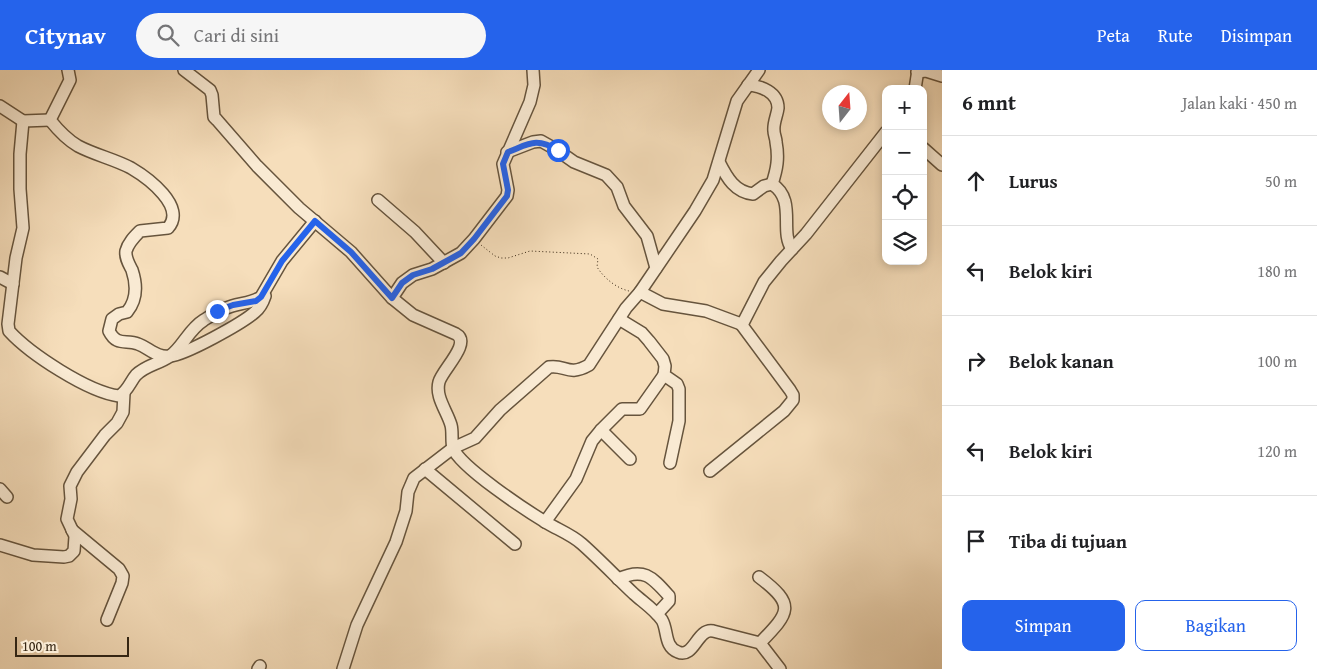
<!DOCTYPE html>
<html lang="id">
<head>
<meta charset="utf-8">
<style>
  :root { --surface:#fff; --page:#f6f6f6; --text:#202124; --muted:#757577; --line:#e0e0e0; --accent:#2563eb }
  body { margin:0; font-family:"Gentium Book Plus",serif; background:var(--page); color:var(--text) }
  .controls { position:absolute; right:15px; top:15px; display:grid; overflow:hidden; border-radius:10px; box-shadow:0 2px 8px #0003 }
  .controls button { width:45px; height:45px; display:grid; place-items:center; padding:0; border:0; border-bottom:1px solid var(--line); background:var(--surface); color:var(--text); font:25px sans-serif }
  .compass { position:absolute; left:822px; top:15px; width:45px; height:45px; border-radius:50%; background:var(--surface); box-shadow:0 2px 8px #0003; rotate:17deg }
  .scale { position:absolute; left:15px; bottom:12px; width:114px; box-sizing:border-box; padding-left:5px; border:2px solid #362613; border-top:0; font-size:14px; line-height:18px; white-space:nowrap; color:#362613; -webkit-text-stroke:4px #f9ead3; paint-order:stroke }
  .stop { position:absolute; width:15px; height:15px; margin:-11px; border:4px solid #2563eb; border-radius:50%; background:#fff }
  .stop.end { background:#2563eb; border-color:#fff; box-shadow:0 1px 5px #0008 }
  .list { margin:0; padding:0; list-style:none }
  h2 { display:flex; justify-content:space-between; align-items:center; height:65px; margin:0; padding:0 20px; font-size:21px }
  h2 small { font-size:16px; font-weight:400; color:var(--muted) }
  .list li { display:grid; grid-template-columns:32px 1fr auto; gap:15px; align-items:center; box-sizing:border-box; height:90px; padding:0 20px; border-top:1px solid var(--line) }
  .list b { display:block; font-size:19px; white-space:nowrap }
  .list em { font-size:16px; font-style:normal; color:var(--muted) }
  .actions { display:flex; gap:10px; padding:15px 20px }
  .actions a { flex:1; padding:11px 0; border:1px solid var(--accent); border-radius:10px; text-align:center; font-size:18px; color:var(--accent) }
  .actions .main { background:var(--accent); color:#fff }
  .icon { flex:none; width:28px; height:28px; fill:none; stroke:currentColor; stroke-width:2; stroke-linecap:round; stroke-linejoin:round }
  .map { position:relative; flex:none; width:942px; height:599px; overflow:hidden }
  header { display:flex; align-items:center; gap:30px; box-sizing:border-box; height:70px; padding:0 25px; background:var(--accent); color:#fff }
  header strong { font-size:24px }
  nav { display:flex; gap:28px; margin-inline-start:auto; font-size:18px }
  .search { width:350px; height:45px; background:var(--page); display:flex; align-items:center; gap:12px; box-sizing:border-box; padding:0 18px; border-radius:28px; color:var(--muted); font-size:19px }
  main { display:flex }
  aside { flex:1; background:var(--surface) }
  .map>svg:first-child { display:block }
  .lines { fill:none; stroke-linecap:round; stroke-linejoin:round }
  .minor-casing { stroke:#66543d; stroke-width:14 }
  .path { stroke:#362613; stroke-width:1; stroke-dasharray:1 2.5; stroke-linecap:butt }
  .minor { stroke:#f9ead3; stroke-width:11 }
  .route { stroke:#2563eb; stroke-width:6 }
</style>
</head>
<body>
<header>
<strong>Citynav</strong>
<div class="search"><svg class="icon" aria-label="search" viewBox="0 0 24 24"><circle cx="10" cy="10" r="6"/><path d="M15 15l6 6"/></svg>Cari di sini</div>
<nav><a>Peta</a><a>Rute</a><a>Disimpan</a></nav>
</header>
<main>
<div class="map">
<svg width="942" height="599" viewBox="0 0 942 599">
  <rect width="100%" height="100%" fill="#f6debb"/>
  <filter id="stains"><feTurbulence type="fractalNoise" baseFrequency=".004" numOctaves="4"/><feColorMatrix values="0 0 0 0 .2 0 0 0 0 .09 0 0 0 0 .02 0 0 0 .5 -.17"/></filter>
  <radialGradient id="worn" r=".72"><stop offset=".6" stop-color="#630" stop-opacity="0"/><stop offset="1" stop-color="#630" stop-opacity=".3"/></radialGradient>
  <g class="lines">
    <g class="minor-casing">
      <g id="minor">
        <path d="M68 0 70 10 50 50C58 60 66 69 78 76 95 85 114 89 131 98 148 108 187 137 168 158L140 161C134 167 128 173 126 181 125 188 129 194 132 200 137 215 137 230 127 242L119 244 112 249 109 261C117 277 126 269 138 274 149 278 157 288 170 286 185 285 243 253 255 242 260 238 263 232 265 226"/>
        <path d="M184 0 210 20 212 25 214 47 217 50 257 96 299 138 351 182 392 228"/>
        <path d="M533 0 534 15 530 32 503 94 508 120 507 126 474 169 461 183 432 199 413 205 402 213 392 228 413 245 456 264C472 273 442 300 439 312 435 327 447 341 451 355 453 362 451 371 453 378 460 397 527 441 547 453 559 460 572 465 582 474 600 490 617 508 634 524 643 532 655 540 662 550 668 560 664 577 678 582 694 589 697 558 713 561L760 573 780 599"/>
        <path d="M917 2 926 1 942 6"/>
        <path d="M748 15C761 16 778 22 778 38 777 46 773 53 774 61 774 65 776 68 776 72 779 88 777 99 772 114"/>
        <path d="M915 19 918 0"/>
        <path d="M0 36 23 51 50 50"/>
        <path d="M23 51 20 84V119L23 158 16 188 8 254 9 261C30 284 88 322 119 326 128 321 130 312 136 305 146 295 159 294 170 286 183 277 188 260 204 250 213 244 222 239 232 236 242 233 252 233 261 227L282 191 315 151"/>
        <path d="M923 78 942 95"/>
        <path d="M507 82 533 72 541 71 557 80 574 92 606 105 617 117 624 136 647 166 656 198"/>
        <path d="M719 92C727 108 735 122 753 124L764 116 772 114C797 130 779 161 792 179"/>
        <path d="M378 130 415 162 444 193"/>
        <path d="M0 207 13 214"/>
        <path d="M640 222 695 141 713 110 737 31 759 0"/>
        <path d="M619 249 642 263 649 271 663 289 665 296 664 305 677 314 679 319V351L670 393"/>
        <path d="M601 360 630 389"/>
        <path d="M425 399 515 474"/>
        <path d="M710 401 784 341 793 330V325L790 320 741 254"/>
        <path d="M0 419 7 427"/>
        <path d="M545 452 576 409 592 371 601 360 622 339H640L664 305"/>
        <path d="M72 460 119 499 123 506 122 513 107 550"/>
        <path d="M0 475 33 485 64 487 69 486 74 481 75 466 67 449 71 429 70 416 77 402 105 365 117 353 123 342 124 323"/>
        <path d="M759 507C796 535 790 542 760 573"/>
        <path d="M618 509C644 497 652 507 669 526V531L657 544"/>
        <path d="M258 599 260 596"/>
        <path d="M343 599 357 555 396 472 406 441 408 422 414 408 453 378 475 368 500 340 549 297C565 294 568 307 589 295L626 238 640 222 663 234 706 241 741 254 743 253 764 212 781 191 806 164 886 62"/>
      </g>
    </g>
    <path class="path" d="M481 175 495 186 501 188H508L530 181 590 184 598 189 597 197C604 208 616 218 629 221"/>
    <use href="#minor" class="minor"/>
  </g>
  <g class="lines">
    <path class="route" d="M217 241 233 235 256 231 261 227 282 191 315 151 351 182 392 228 402 213 413 205 432 199 461 183 474 169 507 126 508 120 503 94 508 82C529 74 536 67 558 80"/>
  </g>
  <rect width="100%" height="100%" filter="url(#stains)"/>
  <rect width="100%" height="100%" fill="url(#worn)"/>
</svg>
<div class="controls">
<button>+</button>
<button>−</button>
<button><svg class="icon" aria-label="locate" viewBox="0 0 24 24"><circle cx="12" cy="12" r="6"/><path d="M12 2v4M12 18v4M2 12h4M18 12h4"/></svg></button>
<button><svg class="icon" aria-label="layers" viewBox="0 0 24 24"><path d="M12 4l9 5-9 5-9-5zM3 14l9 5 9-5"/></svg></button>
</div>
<svg class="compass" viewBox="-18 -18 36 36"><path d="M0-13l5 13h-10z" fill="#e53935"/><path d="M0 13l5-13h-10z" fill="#757577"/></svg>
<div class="scale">100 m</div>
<div class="stop" style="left:558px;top:80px"></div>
<div class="stop end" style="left:217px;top:241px"></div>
</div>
<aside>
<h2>6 mnt<small>Jalan kaki · 450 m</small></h2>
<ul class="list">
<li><svg class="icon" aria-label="ahead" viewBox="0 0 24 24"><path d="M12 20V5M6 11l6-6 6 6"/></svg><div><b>Lurus</b></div><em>50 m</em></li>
<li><svg class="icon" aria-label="left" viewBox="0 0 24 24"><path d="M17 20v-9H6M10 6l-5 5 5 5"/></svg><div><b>Belok kiri</b></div><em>180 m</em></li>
<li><svg class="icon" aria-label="right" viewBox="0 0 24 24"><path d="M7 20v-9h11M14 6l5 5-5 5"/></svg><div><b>Belok kanan</b></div><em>100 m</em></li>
<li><svg class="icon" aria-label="left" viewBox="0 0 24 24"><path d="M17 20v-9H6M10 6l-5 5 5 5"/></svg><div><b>Belok kiri</b></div><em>120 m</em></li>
<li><svg class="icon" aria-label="arrive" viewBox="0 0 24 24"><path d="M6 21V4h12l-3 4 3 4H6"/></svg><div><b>Tiba di tujuan</b></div></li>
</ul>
<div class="actions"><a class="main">Simpan</a><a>Bagikan</a></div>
</aside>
</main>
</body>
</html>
